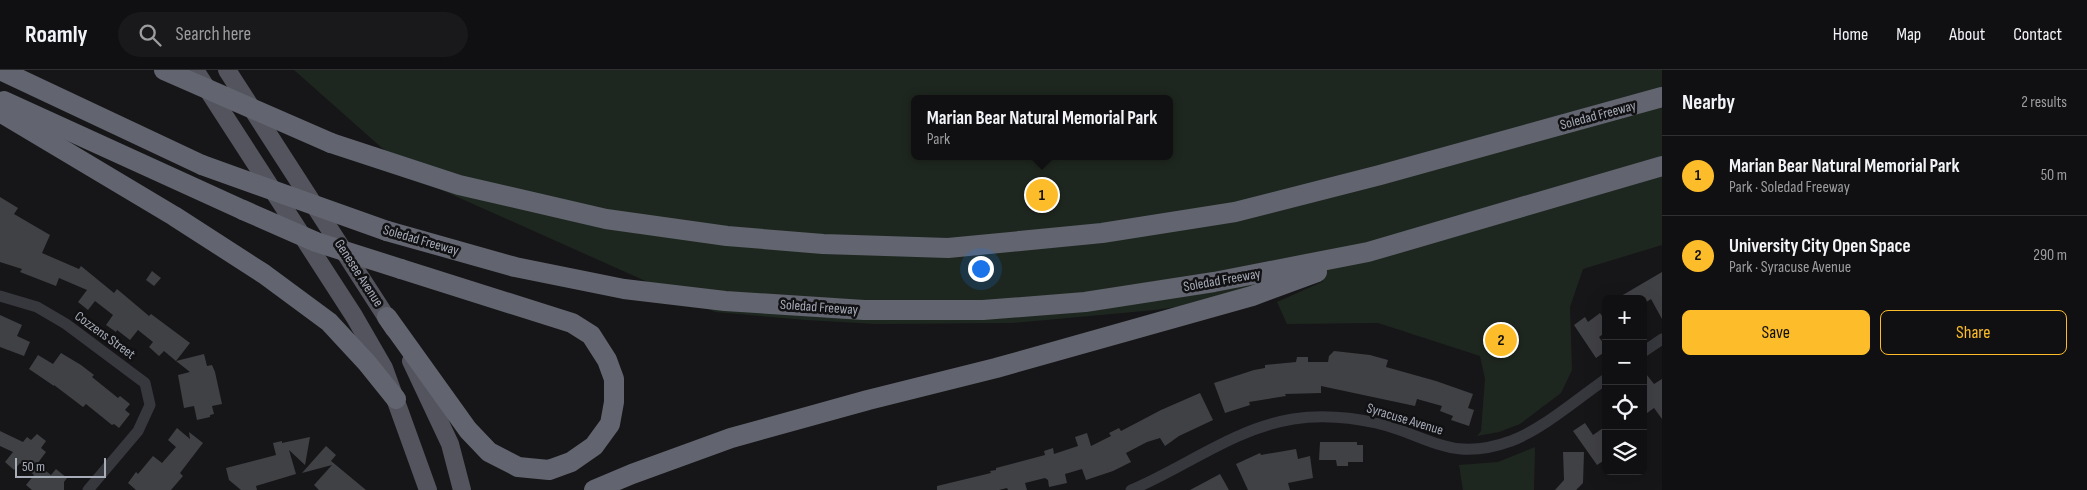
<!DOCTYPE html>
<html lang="en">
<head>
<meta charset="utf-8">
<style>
  :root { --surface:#101012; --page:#19191b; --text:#f1f3f6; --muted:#9c9d9f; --line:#303032; --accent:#fdbc29 }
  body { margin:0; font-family:"Sofia Sans Condensed",sans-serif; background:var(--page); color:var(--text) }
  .controls { position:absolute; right:15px; bottom:15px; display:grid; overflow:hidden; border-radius:8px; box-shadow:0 5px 20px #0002 }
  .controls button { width:45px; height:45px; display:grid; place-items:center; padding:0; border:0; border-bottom:1px solid var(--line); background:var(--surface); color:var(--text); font:25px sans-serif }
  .scale { position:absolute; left:15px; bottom:12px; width:91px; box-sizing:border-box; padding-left:5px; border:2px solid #a7acb9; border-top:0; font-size:14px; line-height:18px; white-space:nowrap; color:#a7acb9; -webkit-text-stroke:4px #111113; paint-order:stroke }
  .you { position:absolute; left:980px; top:198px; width:18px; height:18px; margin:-12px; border:4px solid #fff; border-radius:50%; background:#1a73e8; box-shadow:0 0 0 8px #1a73e833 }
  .badge { display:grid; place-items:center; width:32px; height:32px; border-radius:50%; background:var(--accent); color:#111; font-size:16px; font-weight:700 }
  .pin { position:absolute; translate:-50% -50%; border:2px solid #fff; box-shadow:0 1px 5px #0006 }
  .popup { position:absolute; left:911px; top:25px; width:262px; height:65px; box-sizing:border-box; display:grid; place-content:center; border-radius:8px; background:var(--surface); filter:drop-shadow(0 1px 4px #0005); font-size:16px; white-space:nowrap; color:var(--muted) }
  .popup b { font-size:19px; color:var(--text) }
  .popup::after { content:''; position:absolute; left:50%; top:100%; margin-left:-10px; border:10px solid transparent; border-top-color:var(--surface) }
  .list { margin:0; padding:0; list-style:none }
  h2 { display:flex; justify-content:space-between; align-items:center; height:65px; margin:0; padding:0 20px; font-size:21px }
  h2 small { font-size:16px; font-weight:400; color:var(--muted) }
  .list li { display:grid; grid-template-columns:32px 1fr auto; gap:15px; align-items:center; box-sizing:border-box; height:80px; padding:0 20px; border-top:1px solid var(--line) }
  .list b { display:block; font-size:19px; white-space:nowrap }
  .list p { margin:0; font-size:16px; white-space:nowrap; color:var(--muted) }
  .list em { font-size:16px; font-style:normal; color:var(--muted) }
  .actions { display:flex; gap:10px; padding:15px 20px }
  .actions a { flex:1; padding:11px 0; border:1px solid var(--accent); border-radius:8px; text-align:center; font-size:18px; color:var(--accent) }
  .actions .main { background:var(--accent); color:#111 }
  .icon { flex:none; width:28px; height:28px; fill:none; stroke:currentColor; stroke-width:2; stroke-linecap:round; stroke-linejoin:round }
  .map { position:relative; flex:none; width:1662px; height:420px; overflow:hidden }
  header { display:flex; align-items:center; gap:30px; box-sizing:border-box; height:70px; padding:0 25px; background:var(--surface); border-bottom:1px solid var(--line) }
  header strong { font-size:24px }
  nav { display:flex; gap:28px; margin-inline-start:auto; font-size:18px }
  .search { width:350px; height:45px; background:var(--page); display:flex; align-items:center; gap:12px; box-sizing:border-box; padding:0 18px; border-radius:28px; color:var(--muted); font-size:19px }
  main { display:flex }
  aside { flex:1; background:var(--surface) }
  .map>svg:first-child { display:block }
  .green { fill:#1e271f; fill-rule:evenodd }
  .building { fill:#404145 }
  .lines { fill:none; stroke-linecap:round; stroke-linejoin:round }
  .street { stroke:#37383e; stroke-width:11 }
  .primary { stroke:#53545d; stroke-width:18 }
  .highway { stroke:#62656f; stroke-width:20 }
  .highway-bridge { stroke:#62656f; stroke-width:20 }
  .labels { text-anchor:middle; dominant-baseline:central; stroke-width:5; stroke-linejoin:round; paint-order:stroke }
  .street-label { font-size:14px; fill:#a7acb9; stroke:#111113 }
</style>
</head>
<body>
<header>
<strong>Roamly</strong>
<div class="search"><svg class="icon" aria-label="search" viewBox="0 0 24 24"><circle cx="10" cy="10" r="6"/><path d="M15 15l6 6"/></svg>Search here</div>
<nav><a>Home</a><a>Map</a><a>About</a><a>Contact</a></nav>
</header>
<main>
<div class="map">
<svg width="1662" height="420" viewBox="0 0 1662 420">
  <rect width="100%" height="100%" fill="#161618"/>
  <g class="green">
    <path d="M294 0H1662V175L1583 199 1570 237 1572 300 1561 323 1520 354 1499 362 1477 366 1481 361 1485 309 1480 286 1378 253 1287 254 1277 232 1324 211 1225 230 1155 240 1013 253 876 254 806 250 715 242 417 109ZM914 29H1170V86H914Z"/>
    <path d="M1535 377 1534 420H1463L1459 395 1498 392Z"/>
  </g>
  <g class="building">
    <path d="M0 127 18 138 14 144 50 165 42 183 79 199 81 196 114 223 117 219 149 246 151 244 190 273 176 291 164 281 159 286 149 277 153 272 138 260 130 270 117 260 116 262 106 255 113 245 95 231 88 240 78 232 87 220 59 208 56 216 20 202 22 199 0 192Z"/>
    <path d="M152 201 161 208 154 216 146 210Z"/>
    <path d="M1662 202V249L1651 229 1643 234V229H1616Z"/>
    <path d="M1600 243 1606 252V262L1599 267 1606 277V281L1596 288 1574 255 1585 247 1588 252Z"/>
    <path d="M0 245 22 255 17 266 30 272 24 286 0 277Z"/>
    <path d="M1334 281 1370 285 1388 290 1386 297 1436 311 1473 324 1468 338 1474 340 1469 356 1451 350 1453 346 1440 341 1442 336 1417 329 1415 336 1321 316V323L1285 324 1286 326 1249 332 1250 335 1225 343 1214 313 1254 300 1265 298V295L1296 292 1297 287H1308V292H1328L1329 286Z"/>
    <path d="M61 283 81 295 94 305 92 307 118 328 120 326 130 334 125 340 130 344 119 358 114 354 112 355 86 334 83 337 54 315V316L29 299 38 285 53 294Z"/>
    <path d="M204 284 207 296 212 295 215 302 222 334 212 336 214 344 210 345V347L197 350 194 336 184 338 178 305 190 302 176 291Z"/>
    <path d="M1643 300 1654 314 1662 309V349L1654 338 1643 346Z"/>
    <path d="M1200 323 1213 350 1179 366 1165 376 1160 368 1147 372 1126 383 1131 392 1113 401 1086 410 1082 399 1065 404 1067 413 1049 417 1048 410 1045 408 1025 413 1027 420H1008L1007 418 999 420H937V416L991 403 990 401 996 400V398L1045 385 1044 381 1053 378 1054 384 1078 376 1075 367 1087 363 1091 376 1111 366 1109 363 1119 358 1121 361 1161 340Z"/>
    <path d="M1585 353 1593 365 1606 356V389L1597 395 1573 361Z"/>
    <path d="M177 358 190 369 189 362 203 373 180 403 183 406 171 420H136L128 413 136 402 138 404 153 386 162 393 176 377 168 370Z"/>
    <path d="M0 361 23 372 27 367 31 370 37 364 46 371 41 378 46 382 37 394 51 405 56 399 67 408 64 412V420H32L26 415 34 405 20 393 14 400 5 392 13 382 0 376Z"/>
    <path d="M310 367 305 395 289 380 296 404 256 416 257 420H241L229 410 226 398 276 385 273 373 282 371V373Z"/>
    <path d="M1320 372H1357V375H1363V392H1348V396H1337L1336 390H1319Z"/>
    <path d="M326 376 336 385 331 391 366 420H319L314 415 332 395 302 403Z"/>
    <path d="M1296 379 1298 389 1310 386 1313 408 1288 413 1290 420H1248L1236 394 1260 383 1261 385Z"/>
    <path d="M1563 382H1584L1583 413 1576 420H1555L1564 410Z"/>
    <path d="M1220 404 1229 420H1190Z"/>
  </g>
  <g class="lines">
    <g class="street">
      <path d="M0 226 37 237 66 254 145 313 150 335 138 361 88 420"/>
      <path d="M1643 282 1662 269"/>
      <path d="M1131 420C1186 397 1233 359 1293 349 1320 345 1349 347 1376 353 1431 366 1450 393 1511 371 1543 359 1577 329 1606 309"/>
    </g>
    <g class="primary">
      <path d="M195 0 354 246 384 298 428 420"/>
      <path d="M227 0 394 259"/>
      <path d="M411 291 450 374 462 420"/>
    </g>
    <g class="highway">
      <path d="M0 0 202 95"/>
      <path d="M4 31 243 140"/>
      <path d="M0 42 174 146 264 204 329 252 367 293 396 329"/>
      <path d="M331 73 459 115 606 149 727 166 823 174 948 178 1102 163 1235 142 1380 105 1662 27"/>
      <path d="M387 161 515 197 624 219 725 231 864 240H983L1085 232 1214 212 1368 182 1662 96"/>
      <path d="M387 247 468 360 489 382 518 397 549 400 571 392 594 376 610 354 614 332V309L607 290 591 265 572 253 401 199"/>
      <path d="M594 420 632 404 731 368 868 330 996 298 1252 226 1317 202"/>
    </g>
    <g class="highway-bridge">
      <path d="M164 0 331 73"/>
      <path d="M202 95 387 161"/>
      <path d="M243 140 316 172 401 199"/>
    </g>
  </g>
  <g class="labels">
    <g class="street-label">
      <text transform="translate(1598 45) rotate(-15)">Soledad Freeway</text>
      <text transform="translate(421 170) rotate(16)">Soledad Freeway</text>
      <text transform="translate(359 203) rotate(57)">Genesee Avenue</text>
      <text transform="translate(1222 210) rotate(-10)">Soledad Freeway</text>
      <text transform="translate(819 237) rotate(4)">Soledad Freeway</text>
      <text transform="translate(105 265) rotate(36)">Cozzens Street</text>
      <text transform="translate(1405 349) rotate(17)">Syracuse Avenue</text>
    </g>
  </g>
</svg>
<div class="controls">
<button>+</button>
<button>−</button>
<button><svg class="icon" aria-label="locate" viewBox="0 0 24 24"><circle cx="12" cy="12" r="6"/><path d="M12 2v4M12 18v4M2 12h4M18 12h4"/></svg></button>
<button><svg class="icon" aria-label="layers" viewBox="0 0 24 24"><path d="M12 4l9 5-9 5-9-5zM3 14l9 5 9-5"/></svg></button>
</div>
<div class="scale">50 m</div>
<div class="you"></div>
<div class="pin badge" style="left:1042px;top:125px">1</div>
<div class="popup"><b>Marian Bear Natural Memorial Park</b>Park</div>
<div class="pin badge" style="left:1501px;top:270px">2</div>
</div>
<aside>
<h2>Nearby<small>2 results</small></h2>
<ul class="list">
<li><span class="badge">1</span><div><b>Marian Bear Natural Memorial Park</b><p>Park · Soledad Freeway</p></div><em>50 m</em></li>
<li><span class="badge">2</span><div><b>University City Open Space</b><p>Park · Syracuse Avenue</p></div><em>290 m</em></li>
</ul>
<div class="actions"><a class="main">Save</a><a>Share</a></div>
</aside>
</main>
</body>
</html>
